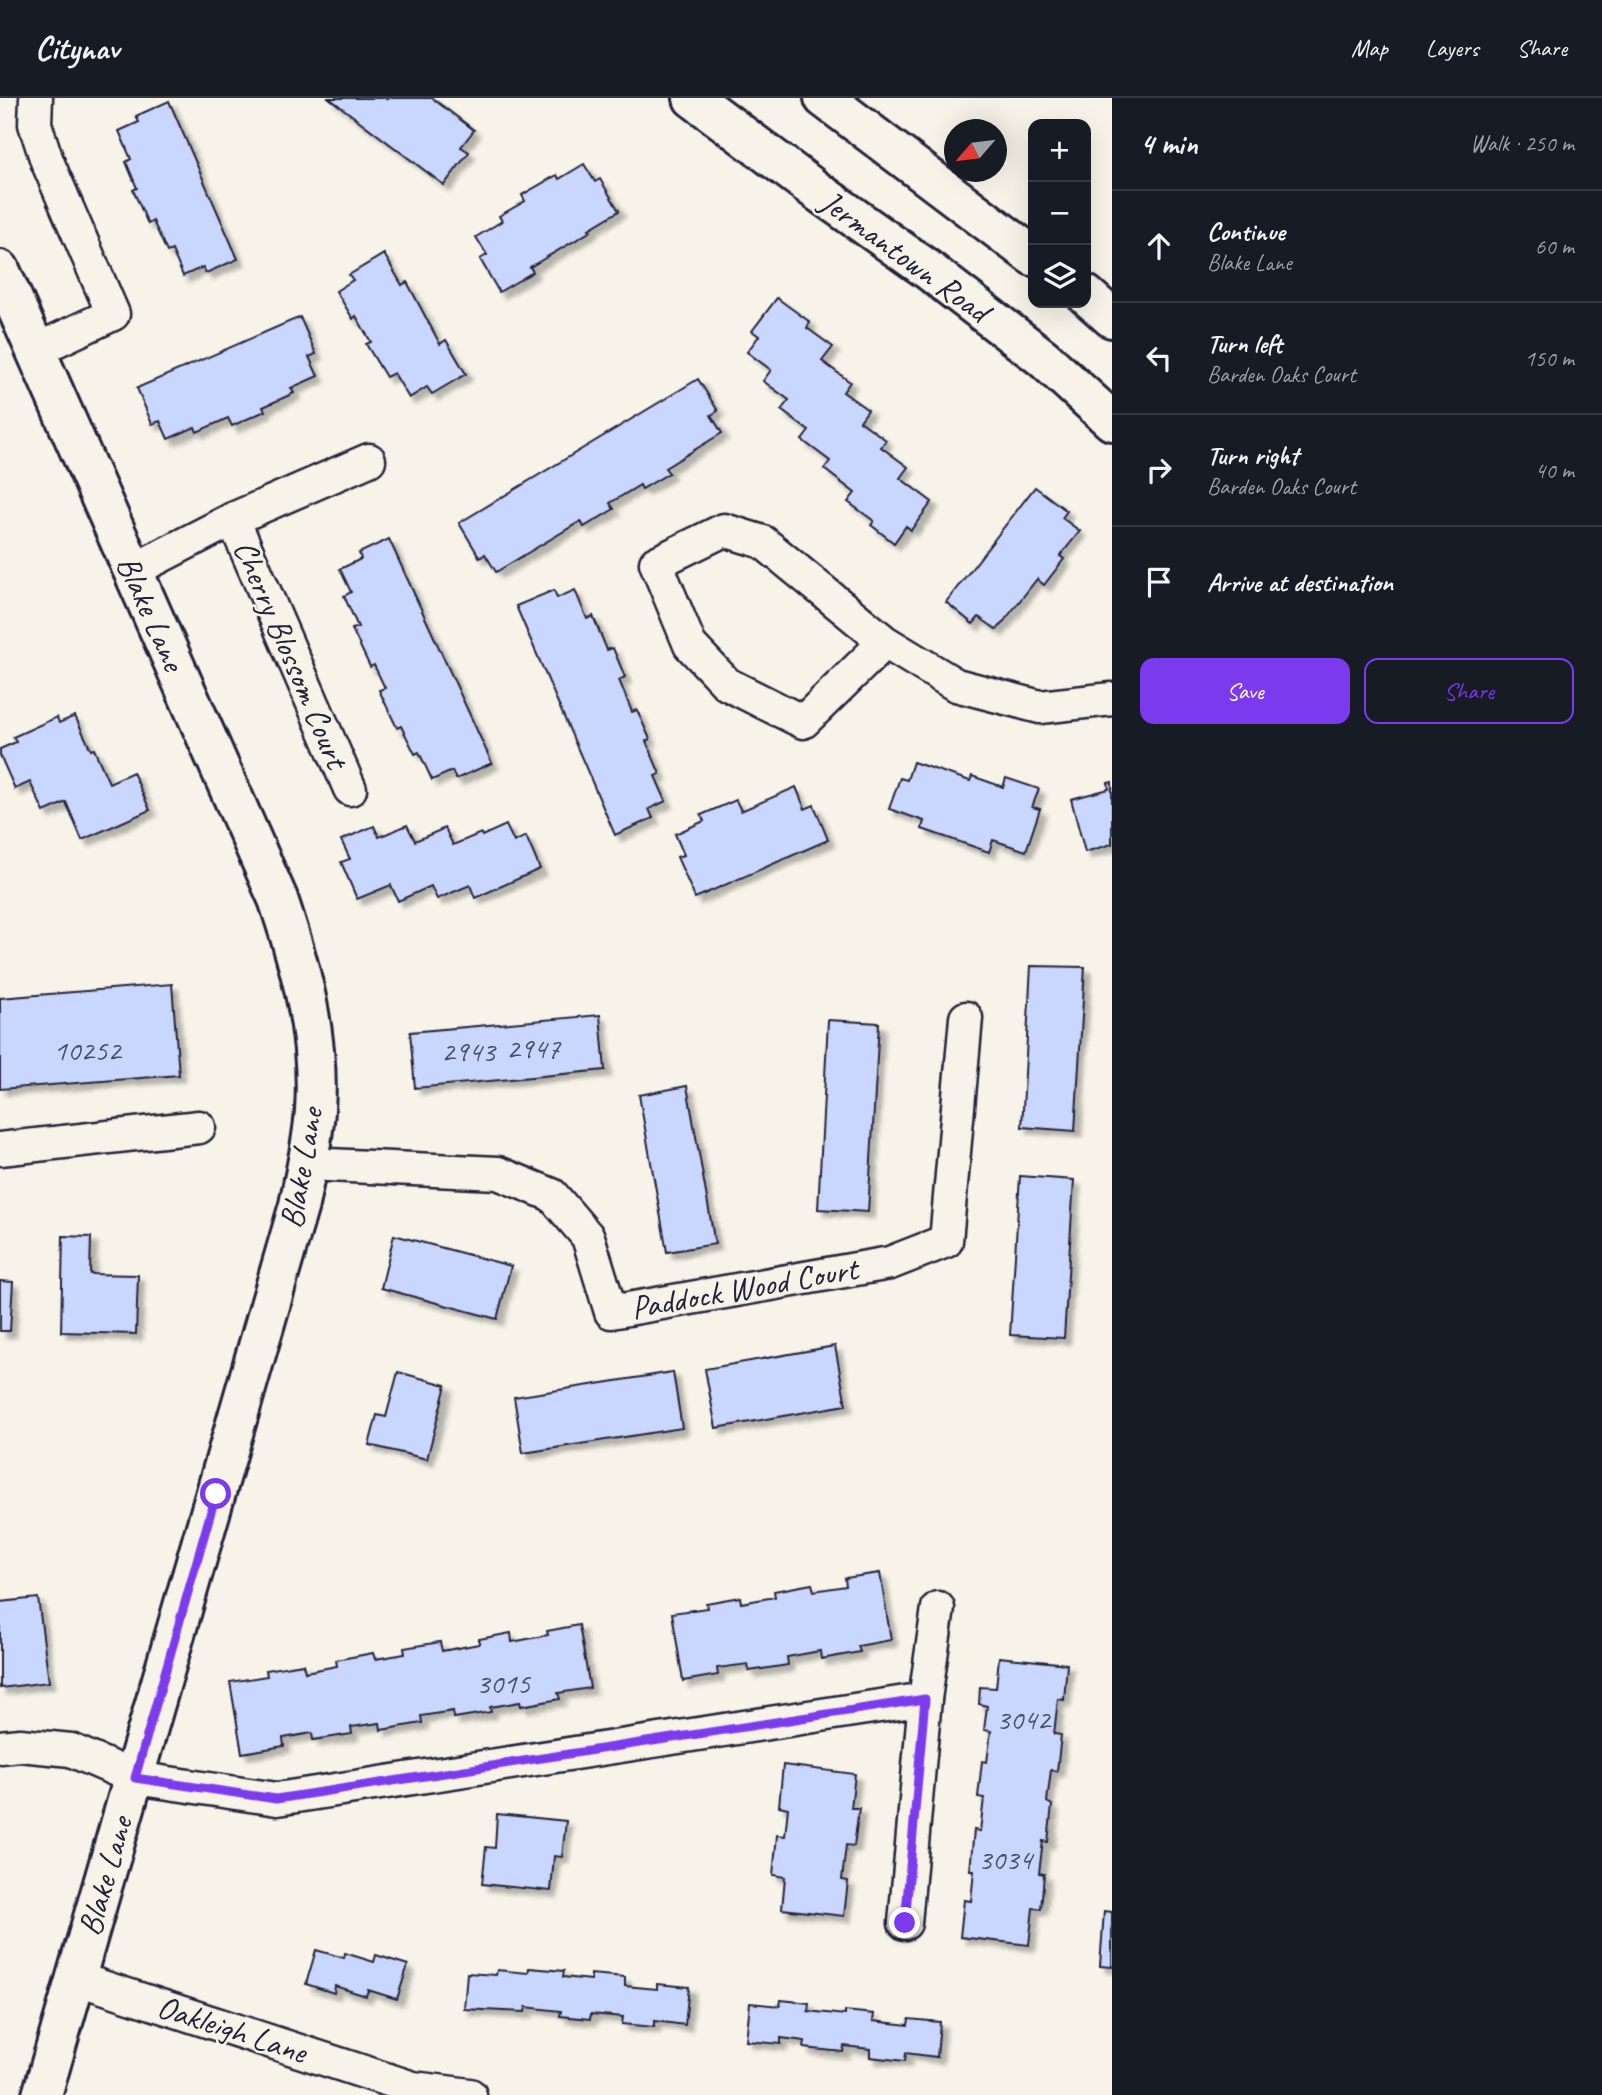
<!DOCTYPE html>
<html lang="en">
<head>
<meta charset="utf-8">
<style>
  :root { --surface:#171b24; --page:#242831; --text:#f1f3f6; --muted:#9ea1a6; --line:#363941; --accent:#7c3aed }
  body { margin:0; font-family:Caveat,sans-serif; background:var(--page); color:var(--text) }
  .controls { position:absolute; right:21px; top:21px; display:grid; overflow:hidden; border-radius:14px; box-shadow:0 7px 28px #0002 }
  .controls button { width:63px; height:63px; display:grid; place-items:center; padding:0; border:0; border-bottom:2px solid var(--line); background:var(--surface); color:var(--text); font:35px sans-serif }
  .compass { position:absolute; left:944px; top:21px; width:63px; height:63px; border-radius:50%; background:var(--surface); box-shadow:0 7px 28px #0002; rotate:242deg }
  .stop { position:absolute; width:21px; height:21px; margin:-16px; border:5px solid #7c3aed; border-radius:50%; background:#fff }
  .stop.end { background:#7c3aed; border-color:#fff; box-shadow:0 2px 7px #0008 }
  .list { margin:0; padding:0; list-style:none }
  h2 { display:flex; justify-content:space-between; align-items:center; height:91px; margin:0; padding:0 28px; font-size:30px }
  h2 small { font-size:23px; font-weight:400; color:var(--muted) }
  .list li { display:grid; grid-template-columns:46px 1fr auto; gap:21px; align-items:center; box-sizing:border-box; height:112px; padding:0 28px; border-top:2px solid var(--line) }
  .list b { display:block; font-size:26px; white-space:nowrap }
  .list p { margin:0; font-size:23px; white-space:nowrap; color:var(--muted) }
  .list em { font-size:23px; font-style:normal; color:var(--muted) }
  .actions { display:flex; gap:14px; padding:21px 28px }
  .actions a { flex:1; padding:16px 0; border:2px solid var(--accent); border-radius:14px; text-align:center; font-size:24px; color:var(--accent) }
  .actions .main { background:var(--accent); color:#fff }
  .icon { flex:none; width:38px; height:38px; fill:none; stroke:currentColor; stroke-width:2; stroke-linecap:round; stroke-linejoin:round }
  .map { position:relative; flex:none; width:1112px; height:1997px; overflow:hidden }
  header { display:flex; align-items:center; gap:42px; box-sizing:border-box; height:98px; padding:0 35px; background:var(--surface); border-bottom:2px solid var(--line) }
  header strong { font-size:33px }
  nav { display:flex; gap:38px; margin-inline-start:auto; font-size:24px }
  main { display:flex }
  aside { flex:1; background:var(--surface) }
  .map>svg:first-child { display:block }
  .building { fill:#c9d6fd; stroke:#22223b; stroke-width:2; filter:url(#shadow) }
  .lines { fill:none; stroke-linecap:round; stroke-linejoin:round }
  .minor-casing { stroke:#22223b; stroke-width:37 }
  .tertiary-casing { stroke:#22223b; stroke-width:44 }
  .secondary-casing { stroke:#22223b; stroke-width:44 }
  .minor { stroke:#f7f3e8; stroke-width:32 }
  .tertiary { stroke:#f7f3e8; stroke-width:38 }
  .secondary { stroke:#f7f3e8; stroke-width:38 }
  .route { stroke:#7c3aed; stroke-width:9 }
  .labels { text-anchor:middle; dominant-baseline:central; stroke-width:5; stroke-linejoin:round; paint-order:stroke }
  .number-label { font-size:30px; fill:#4c4f6c }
  .street-label { font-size:33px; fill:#22223b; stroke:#f7f3e8 }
</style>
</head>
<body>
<header>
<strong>Citynav</strong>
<nav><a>Map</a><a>Layers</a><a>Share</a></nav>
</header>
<main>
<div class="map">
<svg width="1112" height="1997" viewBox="0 0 1112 1997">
  <defs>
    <filter id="shadow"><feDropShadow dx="6" dy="6" stdDeviation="2" flood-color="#0004"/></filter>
  </defs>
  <rect width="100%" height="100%" fill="#f7f3e8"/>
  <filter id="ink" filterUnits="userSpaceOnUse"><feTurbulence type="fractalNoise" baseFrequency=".0143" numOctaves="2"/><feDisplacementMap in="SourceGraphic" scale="14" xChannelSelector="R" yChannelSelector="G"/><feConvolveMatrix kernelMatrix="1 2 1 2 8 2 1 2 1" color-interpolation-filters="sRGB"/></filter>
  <g filter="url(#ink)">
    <g class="building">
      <path d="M329 0H432L474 32 461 49 469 54 444 87Z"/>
      <path d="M169 3 238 161 206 175 203 169 183 178 172 152 167 154 153 123 148 126 133 92 137 90 126 64 131 61 119 33 139 24 136 18Z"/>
      <path d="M584 66 595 84 600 81 619 113 589 131 591 133 530 169 533 174 499 194 480 161 487 157 476 139 502 123 499 118 525 103 522 97 557 77 559 81Z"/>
      <path d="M384 156 402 187 407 184 440 246 446 242 466 276 432 296 427 289 409 300 394 275 386 279 366 246 371 244 356 218 353 221 336 193 353 182 349 177Z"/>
      <path d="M777 200 810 224 807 230 833 249 822 263 850 284 843 294 868 312 860 323 886 342 881 349 908 369 900 380 932 404 911 432 906 428 894 445 871 427 874 423 848 404 855 395 824 371 830 363 802 342 809 333 781 312 789 302 763 283 771 272 747 254 759 238 752 233Z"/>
      <path d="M300 219 316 256 309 259 318 278 291 290 294 295 263 309 265 313 232 328 228 320 197 334 195 329 168 341 160 323 152 326 137 290Z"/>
      <path d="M698 281 718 313 711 317 722 335 665 370 669 375 642 391 640 387 610 405 614 411 584 429 581 423 496 474 485 456 480 460 459 425Z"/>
      <path d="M1035 389 1067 413 1062 420 1080 433 1060 458 1064 461 1044 487 1037 481 997 532 979 519 973 526 946 504Z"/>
      <path d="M389 441 492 665 456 681 452 673 432 682 419 654 415 656 401 628 397 630 379 592 385 590 374 567 370 569 352 531 358 529 344 498 351 494 340 471 361 461 359 455Z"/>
      <path d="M554 492 557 500 575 492 587 521 593 518 607 552 613 550 625 579 619 582 632 614 637 612 650 641 646 643 660 676 655 678 666 703 649 711 653 720 615 737 516 508Z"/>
      <path d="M75 618 91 652 94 651 109 685 133 674 150 712 82 742 66 704 44 714 30 684 15 691 0 657V651L16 644 13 639 57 619 59 625Z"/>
      <path d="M913 664 970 683 972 678 1003 689 1006 680 1039 691 1032 709 1040 711 1026 753 993 742 989 754 922 731 924 723 889 711 900 680 907 682Z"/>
      <path d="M1112 684V746L1085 754 1071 701 1109 691 1108 685Z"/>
      <path d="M796 689 805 711 814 707 828 742 695 800 677 759 684 757 675 736 704 723 701 717 736 702 741 713Z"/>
      <path d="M407 727 415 743 445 730 453 747 481 735 482 738 506 727 514 744 526 738 540 771 475 800 470 787 437 801 431 788 398 803 391 787 357 801 341 764 350 761 341 742 374 728 379 739Z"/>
      <path d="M1031 868 1085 869 1075 1033 1022 1029Z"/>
      <path d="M172 886 179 977 0 991V900Z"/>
      <path d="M600 917 605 972 415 990 410 934Z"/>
      <path d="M828 922 879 925 868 1114 818 1111Z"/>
      <path d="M687 988 715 1146 667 1154 639 997Z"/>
      <path d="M1020 1078 1074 1082 1064 1240 1010 1237Z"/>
      <path d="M394 1137 511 1168 497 1221 381 1190Z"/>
      <path d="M63 1138 91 1139 90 1176 138 1177 136 1236 61 1234Z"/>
      <path d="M0 1183 13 1184 10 1233H0Z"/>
      <path d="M835 1248 846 1307 716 1330 705 1271Z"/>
      <path d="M398 1274 446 1287 427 1361 369 1347 377 1317 386 1319Z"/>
      <path d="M673 1274 682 1330 523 1355 514 1299Z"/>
      <path d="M880 1475 891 1542 858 1548 860 1554 821 1561 820 1553 787 1559 788 1567 749 1573 748 1566 717 1570 718 1577 683 1583 672 1515 707 1510 706 1505 740 1499 741 1505 775 1499 774 1493 812 1486 814 1493 846 1488 845 1480Z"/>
      <path d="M38 1500 49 1584 0 1590V1504Z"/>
      <path d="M579 1527 590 1590 558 1595 560 1601 521 1608 520 1604 490 1609 491 1614 454 1620 453 1613 421 1618 422 1625 381 1632 380 1625 351 1629 352 1636 313 1642 312 1635 283 1640 284 1648 242 1655 230 1584 267 1578 266 1572 303 1566 305 1574 337 1568 336 1562 373 1555 375 1561 405 1556 404 1550 440 1544 442 1553 479 1546V1541L511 1535 512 1544 548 1537 547 1533Z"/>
      <path d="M999 1559 1067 1566 1064 1602 1058 1601 1054 1636 1061 1637 1057 1673 1051 1672 1047 1704 1052 1707 1048 1744 1043 1743 1039 1775 1044 1776 1041 1811 1033 1810 1029 1847 960 1839 964 1802 971 1803 974 1772H970L974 1732 980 1733 984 1700 978 1699 982 1663 987 1664 991 1633 984 1632 987 1608 979 1606 980 1589 996 1590Z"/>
      <path d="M783 1667 855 1676 851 1710H859L854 1748 846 1747 842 1782 848 1783 844 1818 782 1811 785 1779 773 1777 777 1737 785 1738 788 1710 779 1708Z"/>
      <path d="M497 1716 566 1723 562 1759 554 1758 551 1793 482 1786 486 1749 495 1750Z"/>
      <path d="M1104 1813 1112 1814V1869L1100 1868Z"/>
      <path d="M316 1852 344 1860 345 1855 374 1864 376 1857 408 1867 397 1901 368 1892 366 1898 335 1888 334 1895 306 1886Z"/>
      <path d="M529 1870 564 1873 563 1879 591 1882V1876L625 1879V1888L657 1891V1886L689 1889 685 1927 654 1923V1929L622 1926 623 1919 591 1916 590 1921 560 1918 561 1913 526 1909 525 1914 464 1911 467 1875 496 1877 497 1872 528 1875Z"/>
      <path d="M781 1902 809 1905 808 1913 845 1917V1913L874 1916 873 1923 908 1927 909 1921 940 1924 937 1959 906 1955 905 1963 870 1959V1951L844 1948 843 1954 804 1950 805 1943 781 1940V1946L746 1943 750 1905 780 1908Z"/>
    </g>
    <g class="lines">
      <g class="minor-casing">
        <g id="minor">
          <path d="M34 253 113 216 47 63 35 26 36 0"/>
          <path d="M233 421 350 691"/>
          <path d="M132 473 233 421 369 362"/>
          <path d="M885 544 803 624 727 586 690 547 656 465 724 432 763 444 885 544 956 587 1040 609 1112 601"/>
          <path d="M0 1051 199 1029"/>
          <path d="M307 1066 498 1075 552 1097 588 1139 611 1214 890 1165 946 1143 966 920"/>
          <path d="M0 1649 20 1647 71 1652 135 1680 277 1701 925 1601"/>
          <path d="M905 1825 925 1601 938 1510"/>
          <path d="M75 1880 413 1990 470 1997"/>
        </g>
      </g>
      <g class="tertiary-casing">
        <path id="tertiary" d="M0 172 278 801C301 869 320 939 315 1012 313 1044 305 1076 299 1107L42 1997"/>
      </g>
      <g class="secondary-casing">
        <g id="secondary">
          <path d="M693 0 817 93 927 171 1043 260 1112 323"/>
          <path d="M824 0 1033 158"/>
          <path d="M1086 197 1112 220"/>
        </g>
      </g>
      <use href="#minor" class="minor"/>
      <use href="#tertiary" class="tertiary"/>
      <use href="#secondary" class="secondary"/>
    </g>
  </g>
  <g class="lines" filter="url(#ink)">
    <path class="route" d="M216 1396 135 1680 276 1701 925 1601 905 1825"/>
  </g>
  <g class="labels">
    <g class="number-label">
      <text x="533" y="950">2947</text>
      <text x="87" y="952">10252</text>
      <text x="468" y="953">2943</text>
      <text x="503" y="1585">3015</text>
      <text x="1023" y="1621">3042</text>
      <text x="1005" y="1761">3034</text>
    </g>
    <g class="street-label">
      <text transform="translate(905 158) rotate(36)">Jermantown Road</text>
      <text transform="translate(151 515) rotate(66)">Blake Lane</text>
      <text transform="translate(291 556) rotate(67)">Cherry Blossom Court</text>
      <text transform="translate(301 1070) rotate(-80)">Blake Lane</text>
      <text transform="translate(744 1190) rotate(-10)">Paddock Wood Court</text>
      <text transform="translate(105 1778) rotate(-74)">Blake Lane</text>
      <text transform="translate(232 1931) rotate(18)">Oakleigh Lane</text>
    </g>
  </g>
</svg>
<div class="controls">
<button>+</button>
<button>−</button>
<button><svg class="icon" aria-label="layers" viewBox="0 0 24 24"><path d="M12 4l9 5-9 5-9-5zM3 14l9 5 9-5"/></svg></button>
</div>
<svg class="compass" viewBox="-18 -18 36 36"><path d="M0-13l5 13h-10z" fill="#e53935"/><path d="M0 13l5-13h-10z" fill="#9ea1a6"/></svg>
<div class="stop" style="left:216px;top:1396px"></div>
<div class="stop end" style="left:905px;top:1825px"></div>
</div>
<aside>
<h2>4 min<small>Walk · 250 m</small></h2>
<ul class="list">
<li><svg class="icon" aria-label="ahead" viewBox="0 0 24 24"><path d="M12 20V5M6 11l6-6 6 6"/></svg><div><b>Continue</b><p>Blake Lane</p></div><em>60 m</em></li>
<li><svg class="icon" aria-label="left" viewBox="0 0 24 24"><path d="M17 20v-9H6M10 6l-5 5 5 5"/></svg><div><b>Turn left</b><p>Barden Oaks Court</p></div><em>150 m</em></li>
<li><svg class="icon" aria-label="right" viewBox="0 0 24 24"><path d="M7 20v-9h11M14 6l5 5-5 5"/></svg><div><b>Turn right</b><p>Barden Oaks Court</p></div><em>40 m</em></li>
<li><svg class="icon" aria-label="arrive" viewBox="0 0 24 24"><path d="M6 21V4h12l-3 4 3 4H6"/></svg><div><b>Arrive at destination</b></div></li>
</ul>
<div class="actions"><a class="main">Save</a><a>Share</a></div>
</aside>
</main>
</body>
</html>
